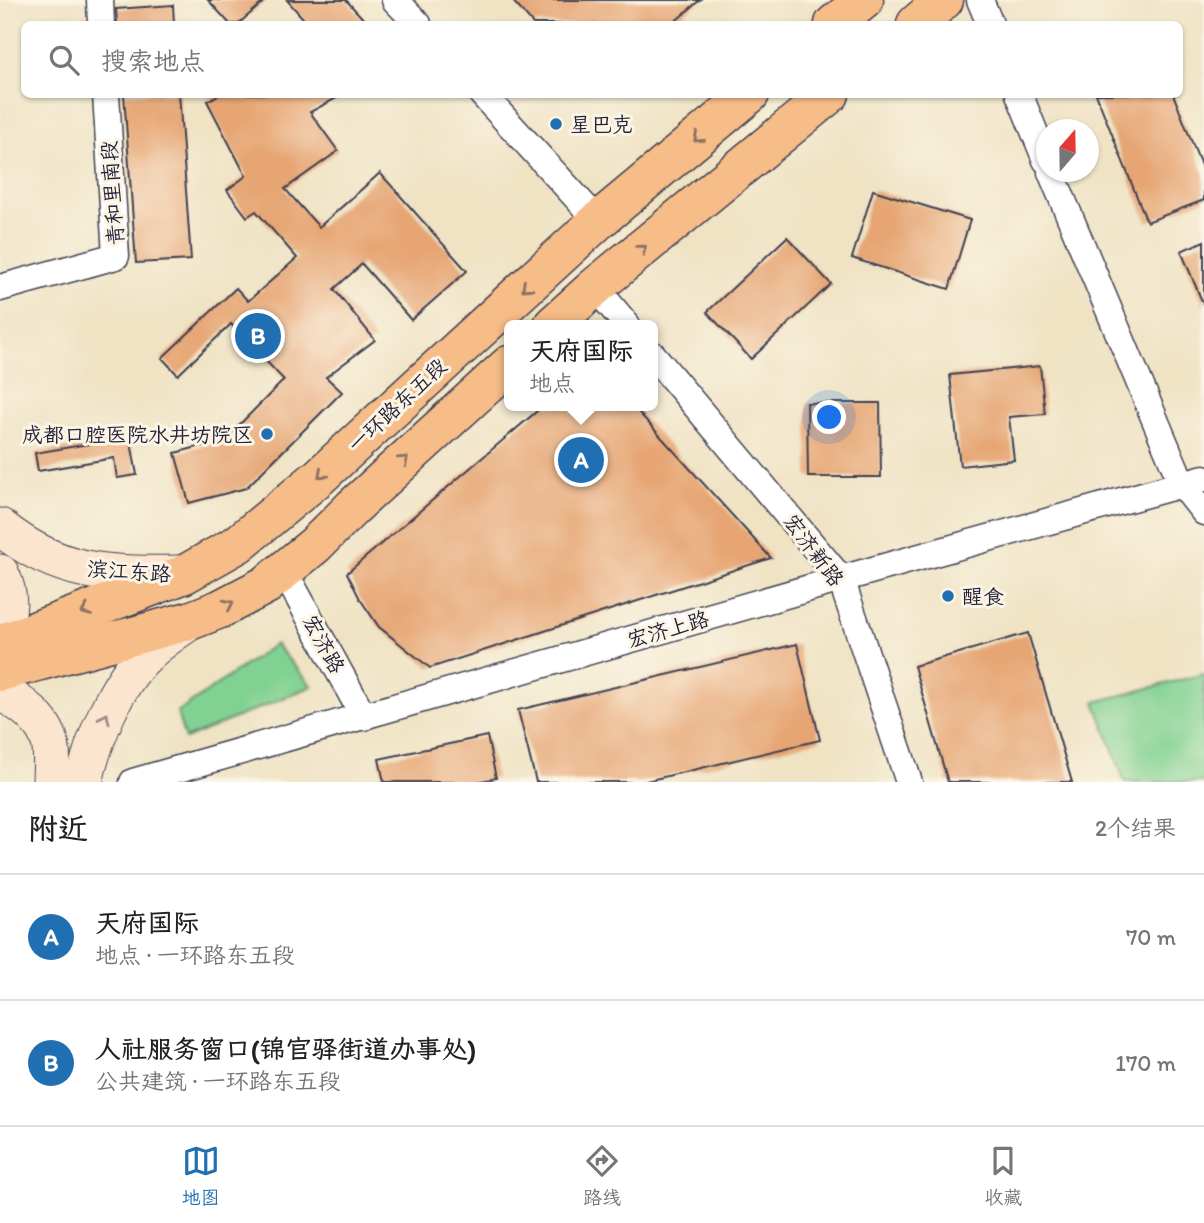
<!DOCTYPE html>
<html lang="zh">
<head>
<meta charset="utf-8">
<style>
  :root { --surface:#fff; --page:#f2f2f2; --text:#222; --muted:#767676; --line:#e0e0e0; --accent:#1f6fb2 }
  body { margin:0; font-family:Itim,"LXGW WenKai TC",sans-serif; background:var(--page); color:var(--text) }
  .compass { position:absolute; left:1036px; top:119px; width:63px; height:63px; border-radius:50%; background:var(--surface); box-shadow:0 2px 5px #0004; rotate:20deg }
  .you { position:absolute; left:830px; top:418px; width:24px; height:24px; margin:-18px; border:5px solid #fff; border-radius:50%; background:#1a73e8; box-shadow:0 0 0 10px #1a73e833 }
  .badge { display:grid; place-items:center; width:46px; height:46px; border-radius:50%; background:var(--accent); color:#fff; font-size:23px; font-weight:700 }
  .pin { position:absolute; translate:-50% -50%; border:4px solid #fff; box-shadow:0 2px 7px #0006 }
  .popup { position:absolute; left:504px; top:320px; width:154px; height:91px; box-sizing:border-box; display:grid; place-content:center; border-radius:10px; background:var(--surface); filter:drop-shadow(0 2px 5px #0005); font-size:23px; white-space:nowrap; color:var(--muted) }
  .popup b { font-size:26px; color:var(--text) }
  .popup::after { content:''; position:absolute; left:50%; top:100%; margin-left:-14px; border:14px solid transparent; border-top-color:var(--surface) }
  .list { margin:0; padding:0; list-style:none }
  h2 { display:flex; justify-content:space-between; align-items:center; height:91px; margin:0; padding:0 28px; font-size:30px }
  h2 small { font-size:23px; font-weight:400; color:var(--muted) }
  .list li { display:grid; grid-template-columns:46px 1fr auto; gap:21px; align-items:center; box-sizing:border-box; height:126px; padding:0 28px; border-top:2px solid var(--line) }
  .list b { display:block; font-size:26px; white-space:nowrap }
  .list p { margin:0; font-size:23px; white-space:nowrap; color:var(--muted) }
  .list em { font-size:23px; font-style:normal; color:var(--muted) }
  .icon { flex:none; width:38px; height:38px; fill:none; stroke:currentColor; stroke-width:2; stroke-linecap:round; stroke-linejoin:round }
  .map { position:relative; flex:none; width:1204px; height:782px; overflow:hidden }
  .search { position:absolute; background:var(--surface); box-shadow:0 2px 5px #0004; left:21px; right:21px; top:21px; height:77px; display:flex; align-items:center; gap:18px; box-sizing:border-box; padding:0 24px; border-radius:10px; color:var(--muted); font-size:26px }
  .sheet { height:343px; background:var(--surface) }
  nav { display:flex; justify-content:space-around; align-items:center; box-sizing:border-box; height:98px; border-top:2px solid var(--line); background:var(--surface); font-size:19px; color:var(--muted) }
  nav a { display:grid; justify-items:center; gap:4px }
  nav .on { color:var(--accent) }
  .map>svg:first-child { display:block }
  .green { fill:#81d192; stroke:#527a66; stroke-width:2 }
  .building { fill:#e6a573 }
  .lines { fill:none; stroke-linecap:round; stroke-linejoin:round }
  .street-casing { stroke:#413f50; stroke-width:29 }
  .secondary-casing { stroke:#413f50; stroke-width:39 }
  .primary-casing { stroke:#413f50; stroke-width:41 }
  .street { stroke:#fff; stroke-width:26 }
  .secondary { stroke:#fce5cf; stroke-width:37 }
  .primary { stroke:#f7bd88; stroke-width:38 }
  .oneway { stroke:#8c7062 }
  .oneway2 { stroke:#9a8d8c }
  .poi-dot { fill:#1f6fb2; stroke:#fcf5e5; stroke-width:2.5 }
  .labels { text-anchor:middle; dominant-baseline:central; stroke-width:6; stroke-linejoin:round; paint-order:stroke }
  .poi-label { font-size:21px; fill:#22223b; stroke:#fcf5e5; text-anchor:start }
  .street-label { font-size:21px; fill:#22223b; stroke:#fcf5e5 }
</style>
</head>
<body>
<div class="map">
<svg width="1204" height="782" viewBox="0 0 1204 782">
  <rect width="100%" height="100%" fill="#fcf5e5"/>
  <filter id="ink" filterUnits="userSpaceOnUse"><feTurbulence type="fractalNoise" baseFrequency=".0143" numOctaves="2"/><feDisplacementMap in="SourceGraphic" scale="14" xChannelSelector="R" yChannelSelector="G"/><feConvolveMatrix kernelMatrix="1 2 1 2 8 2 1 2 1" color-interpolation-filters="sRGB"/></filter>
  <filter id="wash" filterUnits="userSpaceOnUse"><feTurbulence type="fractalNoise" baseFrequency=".00686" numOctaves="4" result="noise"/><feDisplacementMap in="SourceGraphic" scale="28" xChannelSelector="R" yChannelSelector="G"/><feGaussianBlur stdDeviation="1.57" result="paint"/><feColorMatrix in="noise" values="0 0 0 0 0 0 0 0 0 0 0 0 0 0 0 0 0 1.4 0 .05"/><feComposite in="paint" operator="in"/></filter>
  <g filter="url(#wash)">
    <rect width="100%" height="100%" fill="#efe3c4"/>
    <g class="green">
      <path d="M275 644 312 686 185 739 177 713Z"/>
      <path d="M1204 674V782H1125L1095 702Z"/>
    </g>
    <g id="blocks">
      <g class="building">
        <path d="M208 0H266L238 24H230Z"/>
        <path d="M287 0H346L368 24H308Z"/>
        <path d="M512 0H700L672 24H533Z"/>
        <path d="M173 5 174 24H117L116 9Z"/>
        <path d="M124 94H179L191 260 136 263Z"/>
        <path d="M220 94H344L310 112 338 151 285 189 319 227 380 173 467 271 411 320 362 264 334 289 375 340 326 377 342 392 246 488 189 503 175 453 224 440 284 380 231 324 178 375 162 358 236 288 248 301 297 258 256 211 247 217 227 190 246 176 207 101Z"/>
        <path d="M1096 94H1173L1204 173V200L1147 222Z"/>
        <path d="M873 190 970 220 949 289 852 258Z"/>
        <path d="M787 237 831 284 751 359 707 312Z"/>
        <path d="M1204 241V306L1181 251Z"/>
        <path d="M1040 366 1045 414 1009 417 1014 460 960 466 950 375Z"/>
        <path d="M807 403H880L881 477H808Z"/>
        <path d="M543 406H633L771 558 430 668 379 627 360 599 347 573Z"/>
        <path d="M130 437 137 475 117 478 114 458 38 471 35 453Z"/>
        <path d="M1028 633 1072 782H948L914 666Z"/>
        <path d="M797 644 820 740 642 782H536L518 710Z"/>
        <path d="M487 736 496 778 476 782H384L379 759Z"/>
      </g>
    </g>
  </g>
  <g filter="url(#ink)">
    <use href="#blocks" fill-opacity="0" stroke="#413f50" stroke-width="2"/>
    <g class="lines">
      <g class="street-casing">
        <g id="street">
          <path d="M100 0 101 24"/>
          <path d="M395 0 418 24"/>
          <path d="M980 0 990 24"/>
          <path d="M482 94 598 221"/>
          <path d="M1019 94 1046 160"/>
          <path d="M1051 172 1182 484 1204 512"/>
          <path d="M595 287 627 325"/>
          <path d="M0 288 116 256 106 94"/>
          <path d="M653 355 841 579 909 782"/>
          <path d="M284 571 364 717"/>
          <path d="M133 782 841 579 1204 478"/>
        </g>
      </g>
      <g class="secondary-casing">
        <g id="secondary">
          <path d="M0 527C58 574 106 575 177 574"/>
          <path d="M0 573C11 595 10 612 0 634"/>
          <path d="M0 692C19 701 45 720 50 743 53 755 51 769 51 782"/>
          <path d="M84 782C93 741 115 684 146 655 159 642 175 632 190 621"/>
        </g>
      </g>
      <g class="primary-casing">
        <g id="primary">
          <path d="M834 24 864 0"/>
          <path d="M916 24 944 0"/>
          <path d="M553 325 595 287 830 94"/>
          <path d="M0 644 185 574 238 544 318 478 598 221 750 94"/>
          <path d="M0 672 192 620 220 609 266 585 315 545 353 507 509 365"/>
        </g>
      </g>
      <use href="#street" class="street"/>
      <use href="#secondary" class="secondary"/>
      <use href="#primary" class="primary"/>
    </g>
    <defs><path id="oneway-chevron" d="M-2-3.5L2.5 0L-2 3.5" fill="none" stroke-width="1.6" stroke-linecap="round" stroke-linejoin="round" transform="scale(1.75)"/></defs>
    <g class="oneway">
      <use href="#oneway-chevron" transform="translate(698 138) rotate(140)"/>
      <use href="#oneway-chevron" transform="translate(642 249) rotate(-39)"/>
      <use href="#oneway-chevron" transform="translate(526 287) rotate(137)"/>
      <use href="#oneway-chevron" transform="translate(404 460) rotate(-42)"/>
      <use href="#oneway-chevron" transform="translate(322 474) rotate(138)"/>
      <use href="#oneway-chevron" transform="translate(229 604) rotate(-26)"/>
      <use href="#oneway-chevron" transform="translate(86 611) rotate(159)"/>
    </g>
    <use class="oneway2" href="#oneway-chevron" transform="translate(105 718) rotate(-65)"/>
  </g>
  <g class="poi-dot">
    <circle cx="556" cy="124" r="7"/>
    <circle cx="267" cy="434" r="7"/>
    <circle cx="948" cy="596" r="7"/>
  </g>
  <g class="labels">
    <g class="poi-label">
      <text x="570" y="124">星巴克</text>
      <text x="253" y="434" text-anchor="end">成都口腔医院水井坊院区</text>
      <text x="962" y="596">醒食</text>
    </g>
    <g class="street-label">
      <text transform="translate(112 193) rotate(-94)">青和里南段</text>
      <text transform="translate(397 405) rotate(-43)">一环路东五段</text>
      <text transform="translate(814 550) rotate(53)">宏济新路</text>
      <text transform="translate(129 571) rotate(4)">滨江东路</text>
      <text transform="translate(668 629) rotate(-16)">宏济上路</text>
      <text transform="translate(324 644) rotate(61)">宏济路</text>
    </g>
  </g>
</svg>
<svg class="compass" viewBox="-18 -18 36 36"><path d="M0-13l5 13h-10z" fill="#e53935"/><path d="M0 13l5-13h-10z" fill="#767676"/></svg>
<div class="you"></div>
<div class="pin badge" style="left:581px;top:460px">A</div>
<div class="popup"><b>天府国际</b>地点</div>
<div class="pin badge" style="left:258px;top:336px">B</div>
<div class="search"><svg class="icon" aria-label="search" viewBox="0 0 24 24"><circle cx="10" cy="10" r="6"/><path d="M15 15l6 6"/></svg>搜索地点</div>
</div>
<section class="sheet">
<h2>附近<small>2个结果</small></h2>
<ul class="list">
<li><span class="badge">A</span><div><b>天府国际</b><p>地点 · 一环路东五段</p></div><em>70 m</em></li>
<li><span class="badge">B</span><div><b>人社服务窗口(锦官驿街道办事处)</b><p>公共建筑 · 一环路东五段</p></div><em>170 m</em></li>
</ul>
</section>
<nav>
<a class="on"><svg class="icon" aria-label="map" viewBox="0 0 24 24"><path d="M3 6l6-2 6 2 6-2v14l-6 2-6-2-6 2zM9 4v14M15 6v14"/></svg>地图</a>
<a><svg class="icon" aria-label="directions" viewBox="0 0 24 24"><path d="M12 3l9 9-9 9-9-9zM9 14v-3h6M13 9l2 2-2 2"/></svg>路线</a>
<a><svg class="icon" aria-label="saved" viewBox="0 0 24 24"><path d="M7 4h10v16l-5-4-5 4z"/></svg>收藏</a>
</nav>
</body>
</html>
